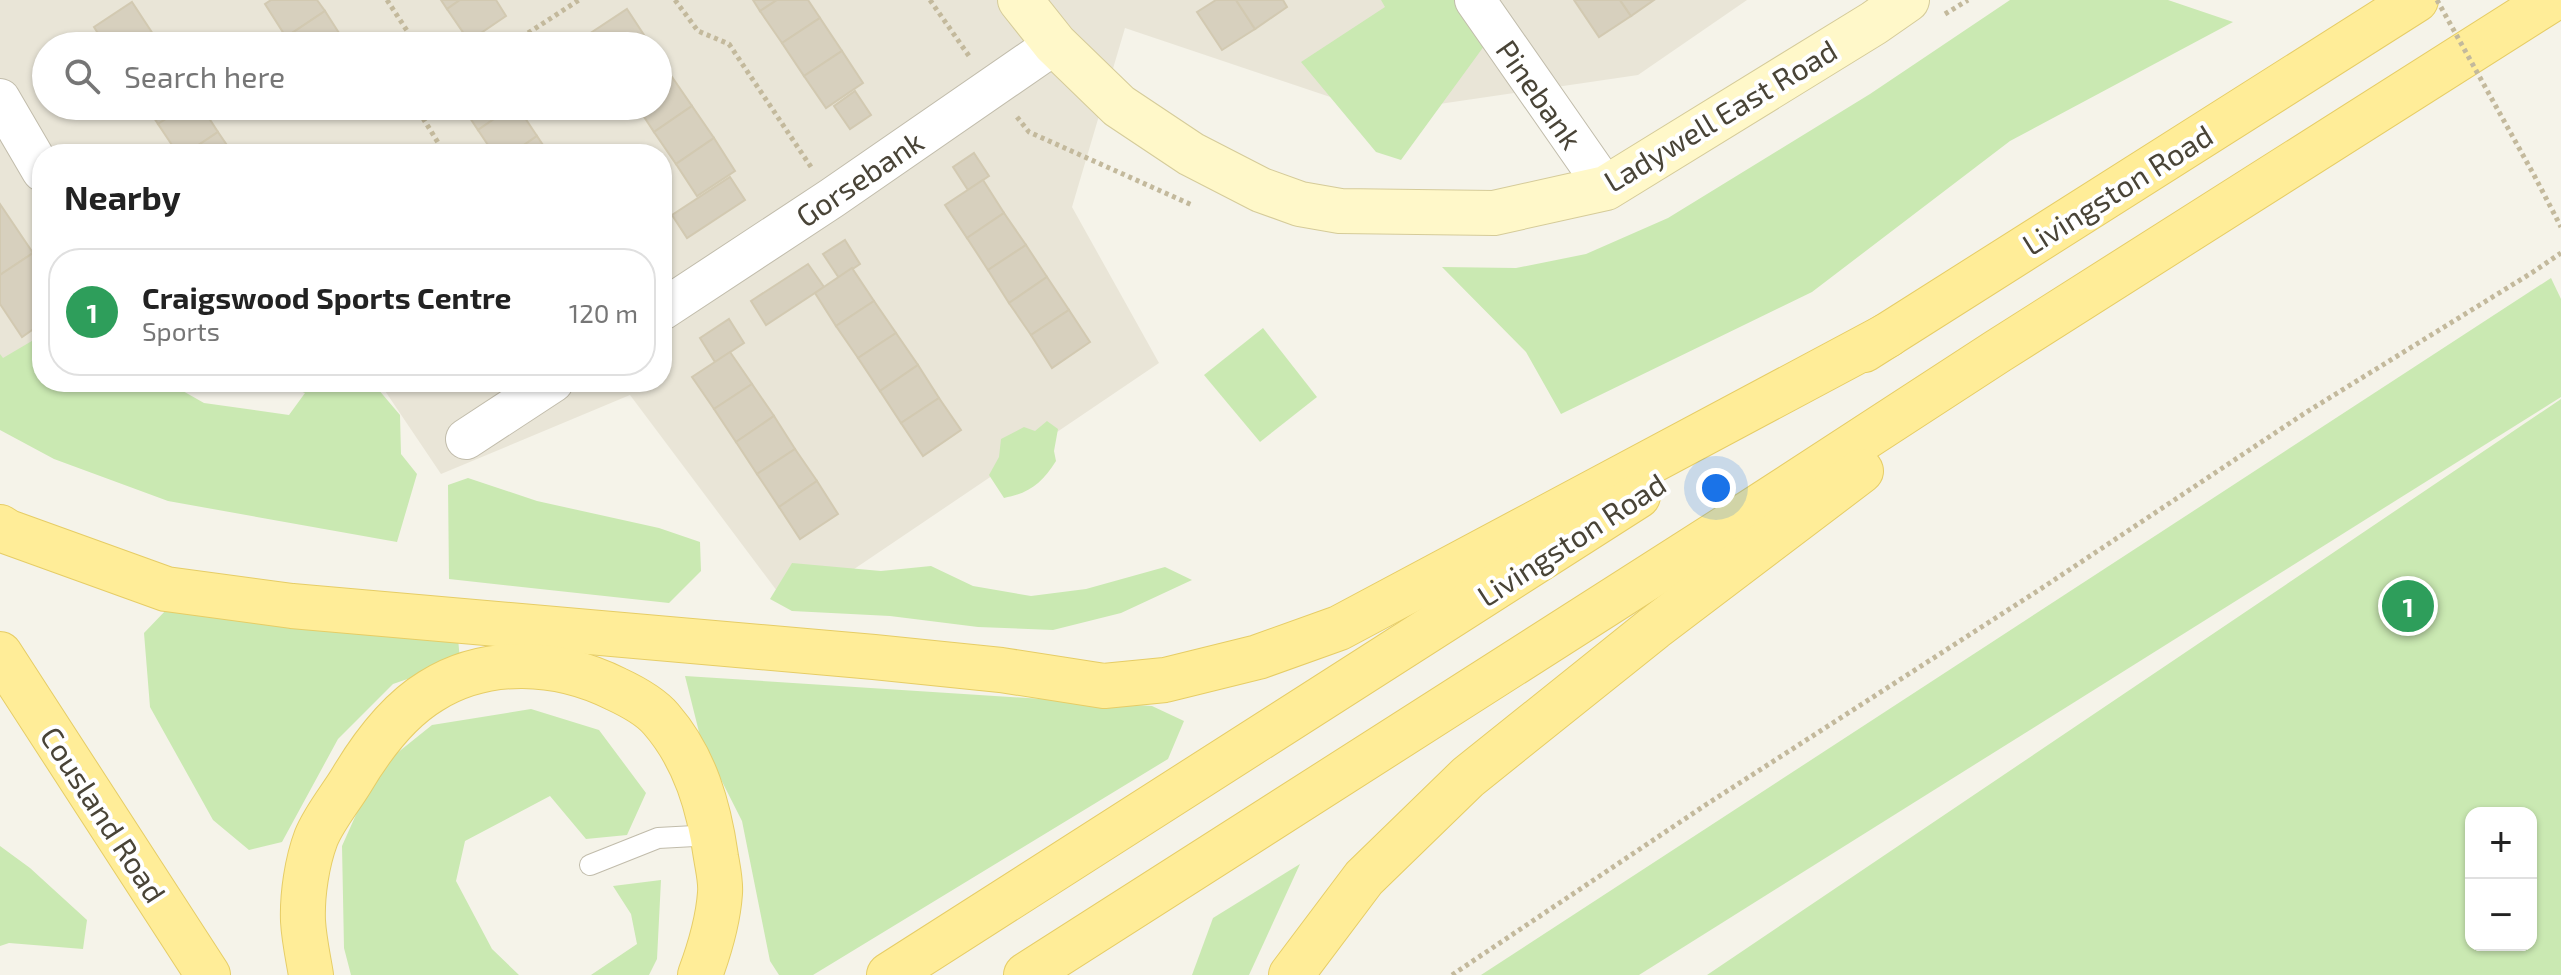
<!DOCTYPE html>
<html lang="en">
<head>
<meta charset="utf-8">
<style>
  :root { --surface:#fff; --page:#f2f2f2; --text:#222; --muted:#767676; --line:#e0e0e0; --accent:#0b8043 }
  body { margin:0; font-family:"Exo 2",sans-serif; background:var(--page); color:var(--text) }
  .controls { position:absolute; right:24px; bottom:24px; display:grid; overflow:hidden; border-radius:16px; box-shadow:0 2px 6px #0004 }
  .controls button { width:72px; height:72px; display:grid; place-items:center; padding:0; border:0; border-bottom:2px solid var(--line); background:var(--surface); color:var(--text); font:40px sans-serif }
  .you { position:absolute; left:1716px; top:488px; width:28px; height:28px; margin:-20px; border:6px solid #fff; border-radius:50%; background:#1a73e8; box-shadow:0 0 0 12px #1a73e833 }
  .badge { display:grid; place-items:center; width:52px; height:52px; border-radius:50%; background:var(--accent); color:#fff; font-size:26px; font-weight:700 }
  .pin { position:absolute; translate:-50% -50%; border:4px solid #fff; box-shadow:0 2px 8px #0006 }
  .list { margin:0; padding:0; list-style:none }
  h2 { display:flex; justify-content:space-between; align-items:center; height:104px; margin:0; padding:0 32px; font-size:34px }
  h2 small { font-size:26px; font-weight:400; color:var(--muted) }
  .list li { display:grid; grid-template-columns:52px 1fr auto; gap:24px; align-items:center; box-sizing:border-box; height:128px; margin:0 16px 16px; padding:0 16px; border:2px solid var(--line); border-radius:32px }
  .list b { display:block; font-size:30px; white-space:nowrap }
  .list p { margin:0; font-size:26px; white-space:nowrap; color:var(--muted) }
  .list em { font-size:26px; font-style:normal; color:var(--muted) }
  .icon { flex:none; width:44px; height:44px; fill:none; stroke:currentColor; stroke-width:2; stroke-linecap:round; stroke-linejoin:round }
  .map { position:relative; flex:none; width:2561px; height:975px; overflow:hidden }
  .search { position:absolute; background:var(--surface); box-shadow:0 2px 6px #0004; left:32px; top:32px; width:640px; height:88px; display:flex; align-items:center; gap:20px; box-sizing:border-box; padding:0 28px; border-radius:44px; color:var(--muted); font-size:30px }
  .panel { position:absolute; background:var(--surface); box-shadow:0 2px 6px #0004; left:32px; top:144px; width:640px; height:248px; border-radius:32px }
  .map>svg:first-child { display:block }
  .residential { fill:#e9e5d7; fill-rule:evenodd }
  .green { fill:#cae9b2; fill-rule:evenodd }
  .building { fill:#d7d0be; stroke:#d2c9b1; stroke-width:2 }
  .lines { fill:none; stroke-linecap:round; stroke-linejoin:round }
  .lane-casing { stroke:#c1bcab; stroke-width:22 }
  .street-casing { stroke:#c1bcab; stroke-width:42 }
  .secondary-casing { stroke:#d5cb99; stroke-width:46 }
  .primary-casing { stroke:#e6cd66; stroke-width:46 }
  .path { stroke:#c3b99c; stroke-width:5; stroke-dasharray:4 4; stroke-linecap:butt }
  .lane { stroke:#fff; stroke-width:20 }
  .street { stroke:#fff; stroke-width:40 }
  .secondary { stroke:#fff8c9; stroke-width:44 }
  .primary { stroke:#ffed98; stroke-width:44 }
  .path-bridge { stroke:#c3b99c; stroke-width:5; stroke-dasharray:4 4; stroke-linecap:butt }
  .labels { text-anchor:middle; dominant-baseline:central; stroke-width:8; stroke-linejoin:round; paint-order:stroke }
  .street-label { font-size:30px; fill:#494437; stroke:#fff }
</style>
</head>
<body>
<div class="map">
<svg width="2561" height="975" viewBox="0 0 2561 975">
  <rect width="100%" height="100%" fill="#f5f3e9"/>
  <path class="residential" d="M0 0H1747L1638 75 1378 113 1125 28 1072 207 1159 363 792 611 630 395 441 474 379 382H662V154H42V355L0 377ZM46 46H658V106H46Z"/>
  <g class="green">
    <path d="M1381 0H1457L1487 42 1401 160 1376 152 1301 62 1385 7Z"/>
    <path d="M2010 0H2168L2233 22 2010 141 1812 292 1561 414 1526 352 1442 267 1516 268 1586 254 1668 218 1870 94Z"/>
    <path d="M2551 278 2561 299V397L1639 975H1481Z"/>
    <path d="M1263 328 1317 397 1260 442 1204 375Z"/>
    <path d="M42 335V382H167L204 403 289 415 305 393 277 382H372L400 415 401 454 417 474 397 542 168 501 54 459 0 430V354L3 358Z"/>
    <path d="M2561 399V975H1707ZM2471 813H2531V945H2471Z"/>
    <path d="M1047 421 1058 429 1054 451 1056 461C1042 483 1030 493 1004 498L989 475 999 457 1001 439 1024 427 1035 431Z"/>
    <path d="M468 478 537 501 659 528 700 542 701 571 669 603 449 579 448 485Z"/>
    <path d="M792 563 881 571 931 566 973 586 1031 596 1086 589 1165 567 1192 580 1121 613 1053 630 978 627 890 616 792 611 770 599Z"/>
    <path d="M168 608 458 638 460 661 393 684 338 739 282 842 249 850 213 820 150 707 144 633Z"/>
    <path d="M685 676 1152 706 1184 721 1168 759 813 975H779L770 961 742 821 701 740Z"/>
    <path d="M531 709 599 730 646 793 627 835 586 839 550 796 465 841 456 881 492 949 519 975H351L344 948 342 846 376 770 432 725Z"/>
    <path d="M0 846 30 868 87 920 83 949 9 943 0 946Z"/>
    <path d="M1300 864 1249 975H1192L1213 918Z"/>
    <path d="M661 880 657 959 649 975H591L637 944 631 914 613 886Z"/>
  </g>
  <g class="building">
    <path d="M271 0H317L325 11 286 37 265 4Z"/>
    <path d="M441 0H460L447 9Z"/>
    <path d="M460 0H496L506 16 469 41 447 9Z"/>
    <path d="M753 0H777L760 11Z"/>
    <path d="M777 0H808L820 18 782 43 760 11Z"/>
    <path d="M1216 0H1236L1255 29 1222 50 1197 12Z"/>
    <path d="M1236 0H1283L1287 7 1255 29Z"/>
    <path d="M1574 0H1620L1631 16 1599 37Z"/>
    <path d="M1620 0H1654L1631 16Z"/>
    <path d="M132 2 153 34 135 46H106L94 27Z"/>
    <path d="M627 9 648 41 641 46H597L589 34Z"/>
    <path d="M325 11 346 44 343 46H293L286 37Z"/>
    <path d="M820 18 842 51 804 76 782 43Z"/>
    <path d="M153 34 161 46H135Z"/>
    <path d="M842 51 863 83 826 108 804 76Z"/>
    <path d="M658 55 670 74 658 82Z"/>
    <path d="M670 74 692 106 654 132 637 106H658V82Z"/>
    <path d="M855 91 871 115 850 129 834 106Z"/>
    <path d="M146 106H186L158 124Z"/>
    <path d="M186 106H201L218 132 185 154H178L158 124Z"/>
    <path d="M462 106H513L478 130Z"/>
    <path d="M513 106H517L537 136 511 154H494L478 130Z"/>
    <path d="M692 106 714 138 676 164 654 132Z"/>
    <path d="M218 132 233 154H185Z"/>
    <path d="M537 136 549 154H511Z"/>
    <path d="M714 138 735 171 697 196 676 164Z"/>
    <path d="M974 153 989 176 968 190 953 167Z"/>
    <path d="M730 177 745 200 687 238 672 215Z"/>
    <path d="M983 180 1004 213 967 238 945 205Z"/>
    <path d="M0 204 33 253 0 275Z"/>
    <path d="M1004 213 1026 245 988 270 967 238Z"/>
    <path d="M845 240 860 264 839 278 823 254Z"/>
    <path d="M1026 245 1047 277 1009 303 988 270Z"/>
    <path d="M33 253 42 266V323L22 337 0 304V275Z"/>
    <path d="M808 264 824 287 766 325 751 301Z"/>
    <path d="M852 268 874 301 836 326 815 293Z"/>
    <path d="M1047 277 1069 310 1031 335 1009 303Z"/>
    <path d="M874 301 896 333 858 358 836 326Z"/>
    <path d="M1069 310 1090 342 1052 368 1031 335Z"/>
    <path d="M729 319 744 343 715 362 700 338Z"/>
    <path d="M896 333 918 365 880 391 858 358Z"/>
    <path d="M730 352 752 384 714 409 692 377Z"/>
    <path d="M918 365 939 398 901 423 880 391Z"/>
    <path d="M752 384 774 416 736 442 714 409Z"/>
    <path d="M939 398 961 430 923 456 901 423Z"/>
    <path d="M774 416 795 449 757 474 736 442Z"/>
    <path d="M795 449 817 481 779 507 757 474Z"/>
    <path d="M817 481 838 514 800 539 779 507Z"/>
  </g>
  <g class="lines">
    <g class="lane-casing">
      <path id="lane" d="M590 865 658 838 713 835"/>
    </g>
    <g class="street-casing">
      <g id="street">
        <path d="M1475 0 1606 188"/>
        <path d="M0 99 42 171"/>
        <path d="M662 310 832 198 1055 44"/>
        <path d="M466 439 553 382"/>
      </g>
    </g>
    <g class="secondary-casing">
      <path id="secondary" d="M1020 0 1055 44 1119 106 1191 154 1261 190 1300 204 1340 211 1494 213 1606 188 1874 23 1907 0"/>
    </g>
    <g class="primary-casing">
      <g id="primary">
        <path d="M1864 350 2416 0"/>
        <path d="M0 527 8 532 166 589 292 606 874 657 1001 670 1104 686 1165 680 1258 657 1339 628 1888 335"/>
        <path d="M0 654 208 975"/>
        <path d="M311 975C308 957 304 939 303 921 302 895 307 862 316 838 324 818 340 799 351 781 370 749 398 711 431 691 487 656 558 660 616 689 631 696 650 706 661 719 695 758 709 807 716 857 718 869 721 882 720 893 718 922 710 948 700 975"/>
        <path d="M889 975 1638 496"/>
        <path d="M1026 975 1746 515 1998 351 2551 0"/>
        <path d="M1291 975 1364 878 1468 777 1654 628 1861 471"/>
      </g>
    </g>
    <g class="path">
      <path d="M387 0 417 46"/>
      <path d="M675 0 698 31 729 44 811 167"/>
      <path d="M930 0 969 56"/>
      <path d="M1945 14 1968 0"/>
      <path d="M508 46 579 0"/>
      <path d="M423 106 418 110 445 154"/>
      <path d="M1017 117 1029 132 1192 205"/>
      <path d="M2534 175 2561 227"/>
      <path d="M1452 975 1707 804 2039 590 2305 413 2533 272 2561 253"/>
    </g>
    <use href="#lane" class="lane"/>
    <use href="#street" class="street"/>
    <use href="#secondary" class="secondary"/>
    <use href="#primary" class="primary"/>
    <path class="path-bridge" d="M2437 0 2534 175"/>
  </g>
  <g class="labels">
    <g class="street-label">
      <text transform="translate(1540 94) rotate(55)">Pinebank</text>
      <text transform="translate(1720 115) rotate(-31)">Ladywell East Road</text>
      <text transform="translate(859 178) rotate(-34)">Gorsebank</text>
      <text transform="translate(2117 189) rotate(-32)">Livingston Road</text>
      <text transform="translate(1571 539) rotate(-33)">Livingston Road</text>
      <text transform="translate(104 814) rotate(57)">Cousland Road</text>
    </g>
  </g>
</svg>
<div class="controls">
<button>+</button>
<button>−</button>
</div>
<div class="you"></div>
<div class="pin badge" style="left:2408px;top:606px;background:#2e9e5b">1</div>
<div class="search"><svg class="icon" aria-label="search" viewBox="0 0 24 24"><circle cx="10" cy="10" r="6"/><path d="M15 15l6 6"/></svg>Search here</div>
<section class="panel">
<h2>Nearby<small></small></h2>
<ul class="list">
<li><span class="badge" style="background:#2e9e5b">1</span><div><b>Craigswood Sports Centre</b><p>Sports</p></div><em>120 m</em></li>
</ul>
</section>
</div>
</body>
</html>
